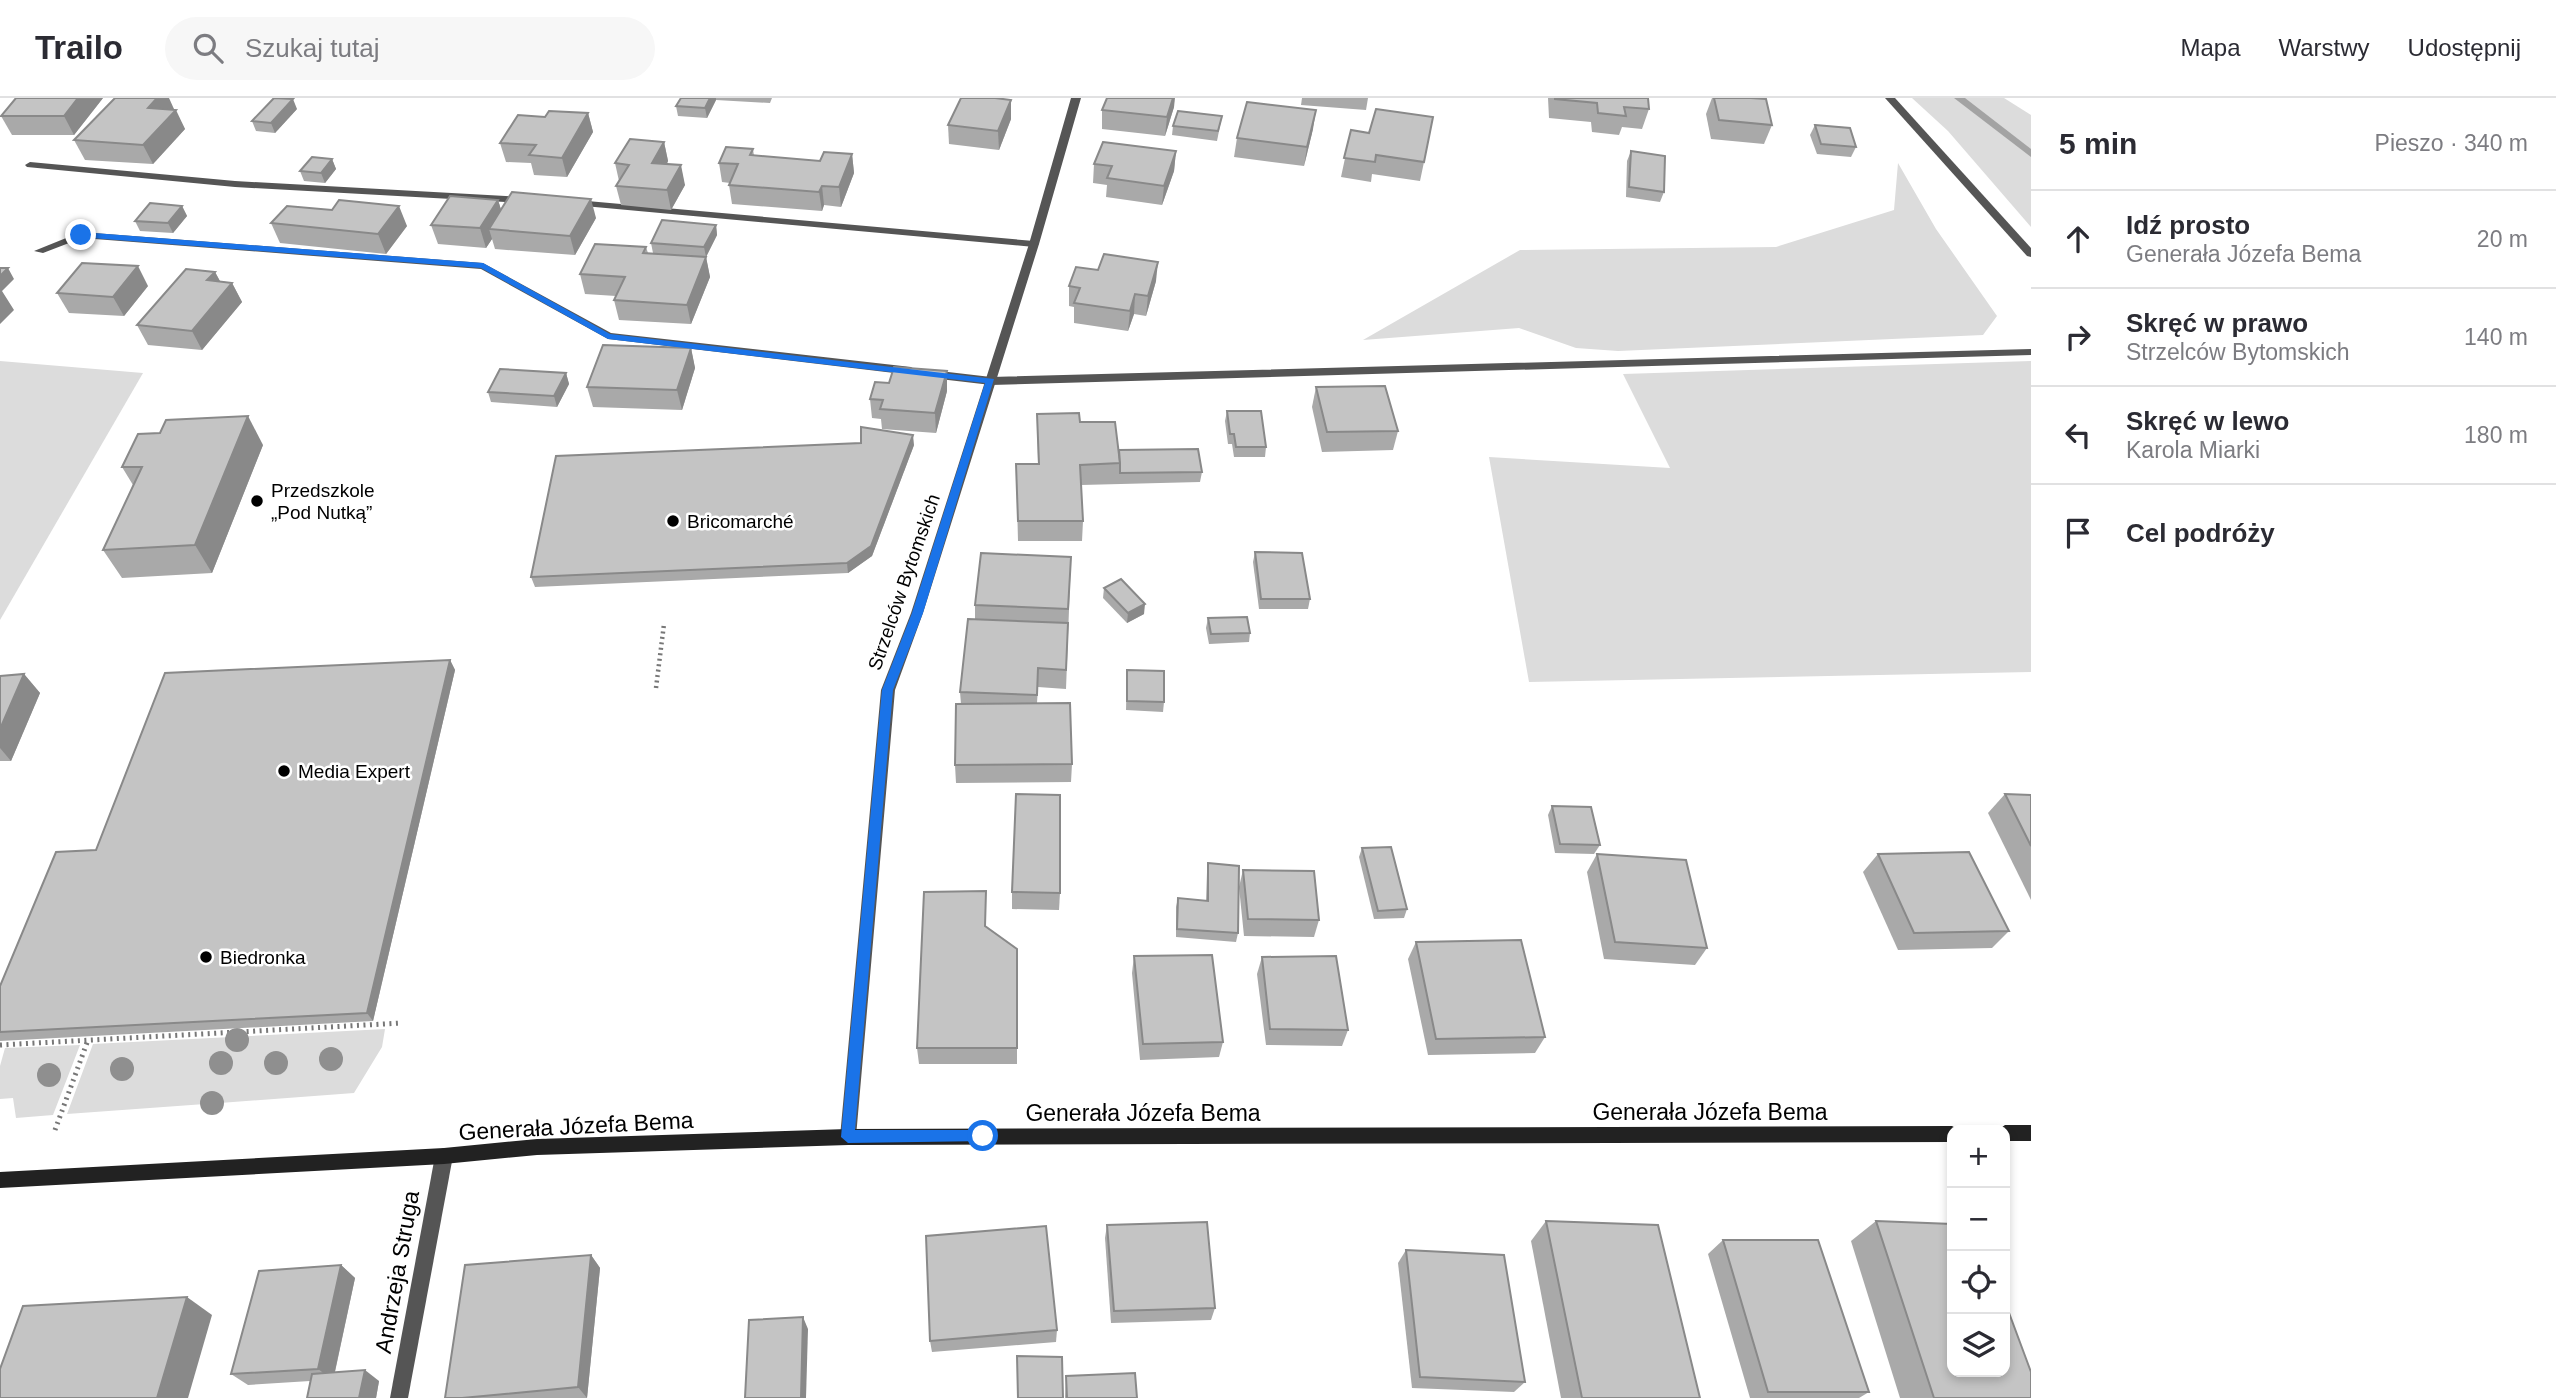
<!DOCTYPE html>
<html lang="pl">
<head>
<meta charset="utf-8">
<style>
  :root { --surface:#fff; --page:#f7f7f7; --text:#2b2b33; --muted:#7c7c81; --line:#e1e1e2 }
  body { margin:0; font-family:Arial,sans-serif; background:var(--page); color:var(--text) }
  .controls { position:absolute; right:21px; bottom:21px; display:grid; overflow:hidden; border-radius:14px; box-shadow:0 4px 10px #0003 }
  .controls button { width:63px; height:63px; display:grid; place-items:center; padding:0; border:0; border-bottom:2px solid var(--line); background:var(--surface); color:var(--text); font:35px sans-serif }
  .stop { position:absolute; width:21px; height:21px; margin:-16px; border:5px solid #1a73e8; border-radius:50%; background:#fff }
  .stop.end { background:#1a73e8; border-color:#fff; box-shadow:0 2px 7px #0008 }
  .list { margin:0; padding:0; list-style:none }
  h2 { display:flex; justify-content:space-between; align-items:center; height:91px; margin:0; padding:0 28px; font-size:30px }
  h2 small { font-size:23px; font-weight:400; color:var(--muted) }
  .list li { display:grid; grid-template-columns:46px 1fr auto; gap:21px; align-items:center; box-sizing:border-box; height:98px; padding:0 28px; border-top:2px solid var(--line) }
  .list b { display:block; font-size:26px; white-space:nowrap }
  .list p { margin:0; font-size:23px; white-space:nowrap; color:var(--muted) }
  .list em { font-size:23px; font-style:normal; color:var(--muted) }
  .icon { flex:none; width:38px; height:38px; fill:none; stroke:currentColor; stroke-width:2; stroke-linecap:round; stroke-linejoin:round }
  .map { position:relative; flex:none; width:2031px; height:1300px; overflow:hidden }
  header { display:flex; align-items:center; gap:42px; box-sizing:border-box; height:98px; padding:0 35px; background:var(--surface); border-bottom:2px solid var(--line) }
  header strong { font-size:33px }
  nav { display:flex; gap:38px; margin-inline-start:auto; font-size:24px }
  .search { width:490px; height:63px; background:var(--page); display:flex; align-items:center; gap:18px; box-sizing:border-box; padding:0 24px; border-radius:38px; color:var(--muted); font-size:26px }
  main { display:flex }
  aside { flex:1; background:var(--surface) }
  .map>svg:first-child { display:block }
  .green { fill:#dcdcdc }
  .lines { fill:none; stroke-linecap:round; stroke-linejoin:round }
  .stream { fill:#a3a3a3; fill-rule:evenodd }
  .path-far1 { stroke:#777; stroke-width:4.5; stroke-dasharray:2 3.5; stroke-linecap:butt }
  .path { stroke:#777; stroke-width:5; stroke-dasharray:2 4.5; stroke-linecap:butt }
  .lane { fill:#555; fill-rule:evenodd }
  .street { fill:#555; fill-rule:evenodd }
  .secondary { fill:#222; fill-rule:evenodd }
  .tree { fill:#8f8f8f }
  .wall { fill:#a9a9a9 }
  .shaded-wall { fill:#898989 }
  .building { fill:#c4c4c4; stroke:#898989; stroke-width:2 }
  .route { fill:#1a73e8 }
  .poi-dot { fill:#000; stroke:#fff; stroke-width:2.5 }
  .labels { text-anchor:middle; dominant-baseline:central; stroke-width:5; stroke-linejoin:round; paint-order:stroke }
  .poi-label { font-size:19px; fill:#000; stroke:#fff; text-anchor:start }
  .street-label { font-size:19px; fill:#000; stroke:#fff }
  .near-street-label { font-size:23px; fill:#000; stroke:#fff }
</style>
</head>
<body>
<header>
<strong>Trailo</strong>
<div class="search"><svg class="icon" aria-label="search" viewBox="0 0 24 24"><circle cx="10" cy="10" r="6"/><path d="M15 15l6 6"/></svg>Szukaj tutaj</div>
<nav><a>Mapa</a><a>Warstwy</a><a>Udostępnij</a></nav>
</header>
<main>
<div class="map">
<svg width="2031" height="1300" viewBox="0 0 2031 1300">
  <rect width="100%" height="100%" fill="#fff"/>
  <g class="green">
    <path d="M1912 0H2004L2031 17V129L1948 33Z"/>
    <path d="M1898 65 1936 131 1997 218 1983 237 1618 253 1576 250 1519 230 1363 242 1520 152 1776 149 1894 112Z"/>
    <path d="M0 263 143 275 0 522Z"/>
    <path d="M2031 263V574L1529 584 1489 359 1670 370 1623 276Z"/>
    <path d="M385 931 382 949 354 995 220 1005 218 1010H204L205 1006 67 1016 93 946Z"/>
    <path d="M80 947 53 1017 16 1020 13 1000 0 1001V968L5 950Z"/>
  </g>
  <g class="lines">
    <path class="stream" d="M1954 0H1965L2031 51V59Z"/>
    <path class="path-far1" d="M656 590 664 526"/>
    <g class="path">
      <path d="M0 947 402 925"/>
      <path d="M55 1032 88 942"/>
    </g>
    <g class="lane">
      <path d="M1885 0H1895L2031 150V159L2027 158Z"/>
      <path d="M30 64 235 83 524 99 529 102 524 105 235 89 27 69 25 67Z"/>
      <path d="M576 102 1034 143 1039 146 1034 149 573 107V103Z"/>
      <path d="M81 134 483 165 611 235 911 269 917 273 911 277 608 241 481 171 82 140 43 155 34 153Z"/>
      <path d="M2031 251V257L991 287 931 280 925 276 931 272 991 279Z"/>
    </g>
    <g class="street">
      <path d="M1071 0H1081L1039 146 923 515 895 592 856 1039 854 1045 848 1047 842 1045 840 1039 881 592 911 515 1029 146Z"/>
      <path d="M444 1050 450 1052 453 1058 408 1300H390L435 1058 438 1052Z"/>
    </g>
    <g class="secondary">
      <path d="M2005 1027H2031V1043H2005V1032H1998Z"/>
      <path d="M1952 1028 1959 1032H1952V1044L848 1047 537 1057 444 1066 0 1090V1074L444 1050 537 1041 848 1031Z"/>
    </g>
  </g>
  <g class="tree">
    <circle cx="237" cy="942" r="12"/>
    <circle cx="331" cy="961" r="12"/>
    <circle cx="221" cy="965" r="12"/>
    <circle cx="276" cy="965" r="12"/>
    <circle cx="122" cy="971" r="12"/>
    <circle cx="49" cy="977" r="12"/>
    <circle cx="212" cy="1005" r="12"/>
  </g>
  <g class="wall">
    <path d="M103 0 74 37H12L1 18Z"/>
    <path d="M681 0H772L770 5 716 2 707 20 678 18 676 8Z"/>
    <path d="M1302 0H1368L1366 12 1301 7Z"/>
    <path d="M1548 0H1648L1649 11 1642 31 1622 29 1619 37 1592 34 1591 24 1549 20Z"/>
    <path d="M1712 0H1751L1772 27 1764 46 1711 41 1706 16Z"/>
    <path d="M1001 1 1011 2V21L999 52 949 46 948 27Z"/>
    <path d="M1174 9 1165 38 1102 31V12Z"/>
    <path d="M174 11 185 31 153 66 85 62 74 42Z"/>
    <path d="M297 11 275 35 256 33 252 23Z"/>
    <path d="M588 15 593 34 567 79 534 77 531 65 506 64 500 45Z"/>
    <path d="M1222 18 1217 43 1172 37 1173 28Z"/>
    <path d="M1815 27 1856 49 1851 59 1817 56 1810 37Z"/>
    <path d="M1313 31 1304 68 1234 59 1237 40Z"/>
    <path d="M1351 32 1424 64 1420 83 1372 76 1371 84 1341 79Z"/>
    <path d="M664 44 668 63 667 66 685 87 671 112 621 107 616 88 619 83 615 65Z"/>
    <path d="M753 51 754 58 820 63 852 56 854 75 841 109 824 107 822 113 732 106 729 87 730 85 722 84 719 65Z"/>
    <path d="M1176 53 1174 73 1162 107 1106 99 1107 87 1093 85 1094 66Z"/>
    <path d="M1631 53 1664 94 1660 104 1626 99 1627 63Z"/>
    <path d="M332 61 336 71 325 85 304 83 300 73Z"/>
    <path d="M498 102 501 112 596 120 575 157 495 151 492 141 486 150 438 146 431 127Z"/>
    <path d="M182 108 187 118 173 135 140 133 135 123Z"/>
    <path d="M332 112 407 128 386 156 280 145 271 125Z"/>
    <path d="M716 127 717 137 706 159 710 179 691 226 619 222 614 202 616 198 585 196 580 176 646 149 648 155 697 159 653 155 651 145Z"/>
    <path d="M215 174 220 183 232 185 242 204 202 252 148 247 137 227Z"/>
    <path d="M1156 183 1146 218 1134 216 1128 233 1074 225V209L1069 208V188Z"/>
    <path d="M148 188 124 218 69 215 57 195Z"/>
    <path d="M691 250 695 270 682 312 593 309 587 289Z"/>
    <path d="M566 275 569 286 557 309 491 304 488 294Z"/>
    <path d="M1316 289 1398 333 1393 352 1322 354 1312 309Z"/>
    <path d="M947 293 936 335 882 331 881 321 872 320 870 301Z"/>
    <path d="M1227 313 1266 349 1265 359H1234L1232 346H1228L1225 323Z"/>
    <path d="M1037 316 1080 324 1119 352 1202 374 1200 384 1081 387 1083 423 1082 443H1018L1016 366H1038Z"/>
    <path d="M263 347 212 475 122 480 103 452 133 387 122 369Z"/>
    <path d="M914 347 872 458 848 475 535 489 531 479Z"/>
    <path d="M1255 454 1310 501 1308 511H1259L1253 464Z"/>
    <path d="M1071 459 1066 591 1038 589 1037 605 1072 666 1071 684 956 685 955 667 961 606 960 594 975 521V507Z"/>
    <path d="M1104 490 1144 516 1127 525 1103 500Z"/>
    <path d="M1208 520 1250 535 1249 544 1209 546 1206 530Z"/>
    <path d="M450 562 455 572 373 923 0 943V888L96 752Z"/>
    <path d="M1127 572 1164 604 1163 614 1126 612Z"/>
    <path d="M24 576 40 595 11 663H0V578Z"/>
    <path d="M2005 696 2031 697V802L1988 715Z"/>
    <path d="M1552 708 1600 747 1594 756 1555 755 1548 717Z"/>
    <path d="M1362 750 1407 811 1404 820 1374 821 1359 759Z"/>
    <path d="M1597 756 1707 850 1695 867 1604 861 1587 774Z"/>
    <path d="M1878 756 2009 833 1992 850 1898 852 1863 774Z"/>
    <path d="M1208 765 1238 835 1236 844 1176 839V809L1178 800 1206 803 1207 774Z"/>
    <path d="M1243 772 1319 822 1314 839 1244 838 1239 789Z"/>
    <path d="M986 793V829L1017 851V966H919L917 950Z"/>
    <path d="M1012 794 1060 795 1059 812 1012 811Z"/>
    <path d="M1416 844 1545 939 1535 955 1428 957 1408 861Z"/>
    <path d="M1134 858 1223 944 1219 959 1140 962 1132 875Z"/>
    <path d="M1262 859 1348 932 1342 948 1266 947 1257 876Z"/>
    <path d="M1546 1123 1700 1300H1561L1531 1143Z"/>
    <path d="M1876 1123 2031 1300H1900L1851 1143Z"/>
    <path d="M1107 1127 1215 1210 1211 1222 1111 1225 1105 1140Z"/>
    <path d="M1723 1142 1869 1294 1859 1300H1750L1708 1156Z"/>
    <path d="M1406 1152 1525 1284 1514 1294 1412 1290 1398 1165Z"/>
    <path d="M591 1157 600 1170 587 1300H445Z"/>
    <path d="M341 1167 355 1180 335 1274 379 1283 376 1300H307L310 1283 248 1287 231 1276Z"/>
    <path d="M1057 1232 1056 1244 932 1254 930 1243Z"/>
    <path d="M1066 1278 1137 1300H1065Z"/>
  </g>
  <g class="shaded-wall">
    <path d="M78 0H103L74 37 64 18Z"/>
    <path d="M157 0H169L174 11 157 29 148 10Z"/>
    <path d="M710 0H716V2L707 20 705 10Z"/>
    <path d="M1173 0H1175L1174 9 1165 38 1167 19Z"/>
    <path d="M293 1 297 11 275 35 271 25Z"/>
    <path d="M1011 2V21L999 52 998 33Z"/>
    <path d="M176 12 185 31 153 66 143 47Z"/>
    <path d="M1316 12 1313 31 1304 68 1307 49Z"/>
    <path d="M588 15 593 34 567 79 562 60Z"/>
    <path d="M664 44 668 63 657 84 652 65Z"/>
    <path d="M1176 53 1174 73 1162 107 1164 88Z"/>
    <path d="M852 56 854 75 841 109 839 89Z"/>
    <path d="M332 61 336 71 325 85 321 75Z"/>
    <path d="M681 67 685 87 671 112 667 92Z"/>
    <path d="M822 88 824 107 822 113 819 94Z"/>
    <path d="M591 101 596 120 575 157 570 138Z"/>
    <path d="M498 102 504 121 489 131 492 141 486 150 480 130Z"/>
    <path d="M182 108 187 118 173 135 168 125Z"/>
    <path d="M399 108 407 128 386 156 378 136Z"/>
    <path d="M716 127 717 137 706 159 704 149Z"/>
    <path d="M706 159 710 179 691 226 687 207Z"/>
    <path d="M1158 164 1156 183 1146 218 1148 198Z"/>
    <path d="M138 168 148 188 124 218 113 199Z"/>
    <path d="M8 170 14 181 2 193 14 212 0 226V178Z"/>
    <path d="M215 174 225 193 207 182Z"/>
    <path d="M232 185 242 204 202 252 192 233Z"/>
    <path d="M1135 196 1134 216 1128 233 1130 213Z"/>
    <path d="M691 250 695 270 682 312 677 292Z"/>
    <path d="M947 273V293L936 335 935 315Z"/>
    <path d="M566 275 569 286 557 309 554 298Z"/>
    <path d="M248 318 263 347 212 475 195 447Z"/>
    <path d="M913 337 914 347 872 458 848 475 847 465Z"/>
    <path d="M1145 506 1144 516 1127 525 1128 515Z"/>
    <path d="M450 562 455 572 373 923 367 915Z"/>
    <path d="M24 576 40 595 11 663 0 650V631Z"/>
    <path d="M591 1157 600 1170 587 1300 578 1289Z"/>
    <path d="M341 1167 355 1180 333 1282 318 1271Z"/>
    <path d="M187 1199 212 1217 188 1300H157Z"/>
    <path d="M803 1219 808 1231 806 1300H801Z"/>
    <path d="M365 1272 379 1283 376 1300H359Z"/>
  </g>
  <g class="building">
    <path d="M16 0H78L64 18H1Z"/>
    <path d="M115 0H157L148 10 176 12 143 47 74 42Z"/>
    <path d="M274 0 293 1 271 25 252 23Z"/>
    <path d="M681 0H710L705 10 676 8Z"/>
    <path d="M961 0H995L1011 2 998 33 948 27Z"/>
    <path d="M1107 0H1173L1167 19 1102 12Z"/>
    <path d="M1555 0H1648L1649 11 1624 9 1626 18 1598 15 1597 5 1555 1Z"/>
    <path d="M1714 0H1751L1766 1 1772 27 1719 22Z"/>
    <path d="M1247 4 1316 12 1307 49 1237 40Z"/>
    <path d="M1376 11 1433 19 1424 64 1376 57 1375 64 1344 60 1351 32 1369 35Z"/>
    <path d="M549 13 588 15 562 60 529 57 536 47 500 45 518 17 545 19Z"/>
    <path d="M1178 13 1222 18 1218 33 1173 28Z"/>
    <path d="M1815 27 1850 30 1856 49 1821 46Z"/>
    <path d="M630 41 664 44 652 65 681 67 667 92 616 88 629 67 615 65Z"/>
    <path d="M1103 44 1176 53 1164 88 1107 80 1112 68 1094 66Z"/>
    <path d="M726 49 753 51 750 57 820 63 824 54 852 56 839 89 822 88 819 94 729 87 738 66 719 65Z"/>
    <path d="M1631 53 1665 58 1664 94 1629 89Z"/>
    <path d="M312 59 332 61 321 75 300 73Z"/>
    <path d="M512 94 591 101 570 138 489 131Z"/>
    <path d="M450 98 498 102 480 130 431 127Z"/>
    <path d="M339 102 399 108 378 136 271 125 287 108 332 112Z"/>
    <path d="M150 105 182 108 168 125 135 123Z"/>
    <path d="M662 122 716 127 704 149 651 145Z"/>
    <path d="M595 146 646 149 643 155 706 159 687 207 614 202 625 179 580 176Z"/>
    <path d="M1104 156 1158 164 1148 198 1135 196 1130 213 1074 205 1080 190 1069 188 1076 169 1098 172Z"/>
    <path d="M82 165 138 168 113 199 57 195Z"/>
    <path d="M0 170H8L0 178Z"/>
    <path d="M186 171 215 174 207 182 232 185 192 233 137 227Z"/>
    <path d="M603 247 691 250 677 292 587 289Z"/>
    <path d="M894 269 947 273 935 315 880 311 883 302 870 301 875 284 889 285Z"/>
    <path d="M500 271 566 275 554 298 488 294Z"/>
    <path d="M1385 288 1398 333 1327 334 1316 289Z"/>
    <path d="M1227 313H1261L1266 349H1236L1234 336H1230Z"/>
    <path d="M1079 315 1080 324H1115L1120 365 1080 367 1083 423H1018L1016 366H1039L1037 316Z"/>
    <path d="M248 318 195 447 103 452 142 369H122L138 336 160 335 166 322Z"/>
    <path d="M861 329 913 337 871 448 847 465 531 479 556 358 861 345Z"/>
    <path d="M1198 351 1202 374 1120 375V365L1119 352Z"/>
    <path d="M1255 454 1302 455 1310 501H1261Z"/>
    <path d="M981 455 1071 459 1068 511 975 507Z"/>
    <path d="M1121 481 1145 506 1128 515 1104 490Z"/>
    <path d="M1247 519 1250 535 1211 536 1208 520Z"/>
    <path d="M968 521 1068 525 1066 572 1038 570 1037 597 960 594Z"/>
    <path d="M450 562 367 915 0 934V888L56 754 96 752 165 575Z"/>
    <path d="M1127 572 1164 573V604L1127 603Z"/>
    <path d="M24 576 0 631V578Z"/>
    <path d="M1070 605 1072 666 955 667 956 606Z"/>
    <path d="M1016 696 1060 697V795L1012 794Z"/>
    <path d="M2005 696 2031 697V748Z"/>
    <path d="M1552 708 1591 709 1600 747 1560 746Z"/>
    <path d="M1391 749 1407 811 1378 813 1362 750Z"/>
    <path d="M1969 754 2009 833 1914 835 1878 756Z"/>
    <path d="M1597 756 1686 762 1707 850 1615 844Z"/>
    <path d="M1208 765 1239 768 1238 835 1177 831 1178 800 1208 803Z"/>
    <path d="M1243 772 1314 773 1319 822 1248 821Z"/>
    <path d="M986 793 985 828 1017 851V950H917L924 794Z"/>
    <path d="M1521 842 1545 939 1436 941 1416 844Z"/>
    <path d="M1212 857 1223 944 1143 946 1134 858Z"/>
    <path d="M1336 858 1348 932 1270 931 1262 859Z"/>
    <path d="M1546 1123 1658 1127 1700 1300H1582Z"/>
    <path d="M1876 1123 1952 1126V1274H2005V1204L2031 1274V1300H1934Z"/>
    <path d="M1207 1124 1215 1210 1114 1213 1107 1127Z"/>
    <path d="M1046 1128 1057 1232 930 1243 926 1138Z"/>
    <path d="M1723 1142H1818L1869 1294H1768Z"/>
    <path d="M1406 1152 1504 1157 1525 1284 1420 1279Z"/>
    <path d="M591 1157 578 1289 462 1300H445L465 1167Z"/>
    <path d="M341 1167 318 1271 231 1276 259 1173Z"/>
    <path d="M187 1199 157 1300H0V1271L23 1208Z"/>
    <path d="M803 1219 801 1300H745L749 1222Z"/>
    <path d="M1017 1258 1062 1259 1063 1300H1018Z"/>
    <path d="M365 1272 359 1300H307L312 1276Z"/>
    <path d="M1135 1275 1137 1300H1067L1066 1278Z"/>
  </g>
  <path class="route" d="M81 134 483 165 610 236 994 281 923 515 893 592 855 1032H983L990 1038 988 1043 848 1045 841 1039 882 592 912 515 985 285 608 241 481 170 78 139Z"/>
  <g class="poi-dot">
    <circle cx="257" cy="403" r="7"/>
    <circle cx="673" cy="423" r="7"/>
    <circle cx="284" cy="673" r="7"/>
    <circle cx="206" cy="859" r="7"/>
  </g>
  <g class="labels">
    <g class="poi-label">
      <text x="271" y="392">Przedszkole<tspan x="271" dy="22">„Pod Nutką”</tspan></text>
      <text x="687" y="423">Bricomarché</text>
      <text x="298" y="673">Media Expert</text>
      <text x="220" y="859">Biedronka</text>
    </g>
    <g class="street-label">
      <text transform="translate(904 484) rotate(-71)">Strzelców Bytomskich</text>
    </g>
    <g class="near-street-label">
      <text x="1710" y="1014">Generała Józefa Bema</text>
      <text x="1143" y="1015">Generała Józefa Bema</text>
      <text transform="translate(576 1028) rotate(-3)">Generała Józefa Bema</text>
      <text transform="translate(397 1174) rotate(-80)">Andrzeja Struga</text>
    </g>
  </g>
</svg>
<div class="controls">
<button>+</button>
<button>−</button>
<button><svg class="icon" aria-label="locate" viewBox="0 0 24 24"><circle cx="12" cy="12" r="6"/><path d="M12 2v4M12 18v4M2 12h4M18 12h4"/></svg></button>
<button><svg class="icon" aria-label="layers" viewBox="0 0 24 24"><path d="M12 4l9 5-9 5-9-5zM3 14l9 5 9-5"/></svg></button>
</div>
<div class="stop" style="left:983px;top:1038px"></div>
<div class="stop end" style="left:81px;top:137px"></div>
</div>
<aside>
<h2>5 min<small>Pieszo · 340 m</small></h2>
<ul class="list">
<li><svg class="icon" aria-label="ahead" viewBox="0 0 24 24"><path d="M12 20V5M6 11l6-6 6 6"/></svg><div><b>Idź prosto</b><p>Generała Józefa Bema</p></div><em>20 m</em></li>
<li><svg class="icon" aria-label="right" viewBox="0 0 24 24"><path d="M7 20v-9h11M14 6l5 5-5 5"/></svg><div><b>Skręć w prawo</b><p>Strzelców Bytomskich</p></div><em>140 m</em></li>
<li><svg class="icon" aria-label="left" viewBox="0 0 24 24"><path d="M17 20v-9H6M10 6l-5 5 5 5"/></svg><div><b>Skręć w lewo</b><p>Karola Miarki</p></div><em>180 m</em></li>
<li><svg class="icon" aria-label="arrive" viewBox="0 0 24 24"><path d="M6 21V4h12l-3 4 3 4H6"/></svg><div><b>Cel podróży</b></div></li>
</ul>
</aside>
</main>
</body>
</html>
